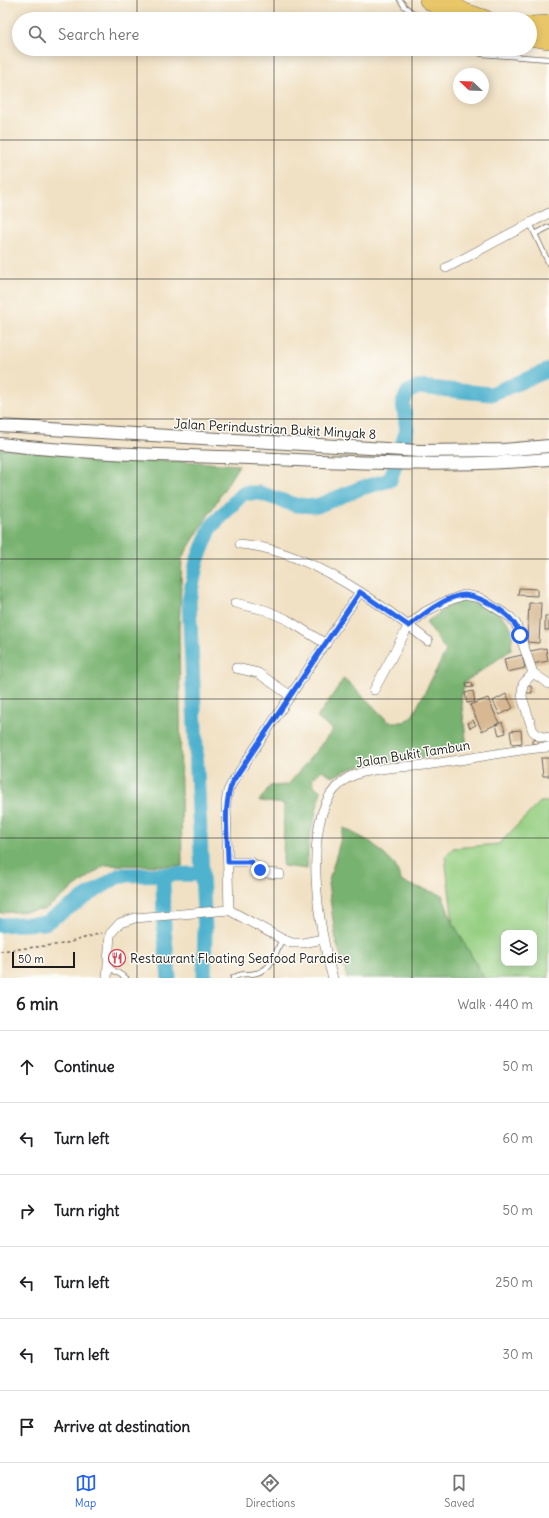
<!DOCTYPE html>
<html lang="en">
<head>
<meta charset="utf-8">
<style>
  :root { --surface:#fff; --page:#f2f2f2; --text:#202124; --muted:#757577; --line:#e0e0e0; --accent:#2563eb }
  body { margin:0; font-family:Delius,sans-serif; background:var(--page); color:var(--text) }
  .controls { position:absolute; right:12px; bottom:12px; display:grid; overflow:hidden; border-radius:8px; box-shadow:0 2px 10px #0003 }
  .controls button { width:36px; height:36px; display:grid; place-items:center; padding:0; border:0; border-bottom:1px solid var(--line); background:var(--surface); color:var(--text); font:20px sans-serif }
  .compass { position:absolute; left:453px; top:68px; width:36px; height:36px; border-radius:50%; background:var(--surface); box-shadow:0 2px 10px #0003; rotate:293deg }
  .scale { position:absolute; left:12px; bottom:10px; width:63px; box-sizing:border-box; padding-left:4px; border:2px solid #1c1c1c; border-top:0; font-size:11px; line-height:14px; white-space:nowrap; color:#1c1c1c; -webkit-text-stroke:3px #fdfcf7; paint-order:stroke }
  .stop { position:absolute; width:12px; height:12px; margin:-9px; border:3px solid #2563eb; border-radius:50%; background:#fff }
  .stop.end { background:#2563eb; border-color:#fff; box-shadow:0 1px 4px #0008 }
  .list { margin:0; padding:0; list-style:none }
  h2 { display:flex; justify-content:space-between; align-items:center; height:52px; margin:0; padding:0 16px; font-size:17px }
  h2 small { font-size:13px; font-weight:400; color:var(--muted) }
  .list li { display:grid; grid-template-columns:26px 1fr auto; gap:12px; align-items:center; box-sizing:border-box; height:72px; padding:0 16px; border-top:1px solid var(--line) }
  .list b { display:block; font-size:15px; white-space:nowrap }
  .list em { font-size:13px; font-style:normal; color:var(--muted) }
  .icon { flex:none; width:22px; height:22px; fill:none; stroke:currentColor; stroke-width:2; stroke-linecap:round; stroke-linejoin:round }
  .map { position:relative; flex:none; width:549px; height:978px; overflow:hidden }
  .search { position:absolute; background:var(--surface); box-shadow:0 2px 10px #0003; left:12px; right:12px; top:12px; height:44px; display:flex; align-items:center; gap:10px; box-sizing:border-box; padding:0 14px; border-radius:22px; color:var(--muted); font-size:15px }
  .sheet { height:484px; background:var(--surface) }
  nav { display:flex; justify-content:space-around; align-items:center; box-sizing:border-box; height:56px; border-top:1px solid var(--line); background:var(--surface); font-size:11px; color:var(--muted) }
  nav a { display:grid; justify-items:center; gap:2px }
  nav .on { color:var(--accent) }
  .map>svg:first-child { display:block }
  .green { fill:#96cf82; stroke:#59764f; fill-rule:evenodd }
  .forest { fill:#78b270; stroke:#4a6746 }
  .lines { fill:none; stroke-linecap:round; stroke-linejoin:round }
  .river { stroke:#4fb2ce; stroke-width:15 }
  .building { fill:#d7b892 }
  .service-casing { stroke:#676157; stroke-width:6 }
  .minor-casing { stroke:#676157; stroke-width:10 }
  .tertiary-casing { stroke:#676157; stroke-width:14 }
  .motorway-casing { stroke:#676157; stroke-width:18 }
  .path { stroke:#676157; stroke-width:1.5; stroke-dasharray:3 3; stroke-linecap:butt }
  .service { stroke:#fff; stroke-width:4.5 }
  .minor { stroke:#fff; stroke-width:9 }
  .tertiary { stroke:#fff; stroke-width:12 }
  .motorway { stroke:#e9c769; stroke-width:17 }
  .route { stroke:#2563eb; stroke-width:5 }
  .grid { fill:none; stroke:#1c1c1c; stroke-width:1; stroke-opacity:0.55 }
  .labels { text-anchor:middle; dominant-baseline:central; stroke-width:3; stroke-linejoin:round; paint-order:stroke }
  .street-label { font-size:13px; fill:#1c1c1c; stroke:#fdfcf7 }
  .poi-label { font-size:13px; fill:#1c1c1c; stroke:#fdfcf7; text-anchor:start }
</style>
</head>
<body>
<div class="map">
<svg width="549" height="978" viewBox="0 0 549 978">
  <rect width="100%" height="100%" fill="#fdfcf7"/>
  <filter id="ink" filterUnits="userSpaceOnUse"><feTurbulence type="fractalNoise" baseFrequency=".025" numOctaves="2"/><feDisplacementMap in="SourceGraphic" scale="8" xChannelSelector="R" yChannelSelector="G"/><feConvolveMatrix kernelMatrix="1 2 1 2 8 2 1 2 1" color-interpolation-filters="sRGB"/></filter>
  <filter id="wash" filterUnits="userSpaceOnUse"><feTurbulence type="fractalNoise" baseFrequency=".012" numOctaves="4" result="noise"/><feDisplacementMap in="SourceGraphic" scale="16" xChannelSelector="R" yChannelSelector="G"/><feGaussianBlur stdDeviation="0.9" result="paint"/><feColorMatrix in="noise" values="0 0 0 0 0 0 0 0 0 0 0 0 0 0 0 0 0 1.4 0 .05"/><feComposite in="paint" operator="in"/></filter>
  <g filter="url(#wash)">
    <rect width="100%" height="100%" fill="#f1e1c4"/>
    <path class="green" d="M540 802H549V978H484L453 923 445 856 453 848 499 844ZM504 933H534V963H504Z"/>
    <g class="forest">
      <path d="M0 449 239 465 182 558 179 630 182 866 105 865 44 910 0 913Z"/>
      <path d="M467 600C480 603 510 616 512 631 513 637 511 644 511 650L465 682 461 698 467 747C456 750 444 754 432 756 400 761 362 760 333 777L322 770 312 779 315 787 321 791 309 840 307 869 283 866 284 804 259 801 270 786 288 785 333 730 317 718 344 678 389 722H404L413 715 446 651 426 622 454 603Z"/>
      <path d="M344 828 372 843 395 865 402 882 442 895 453 923 484 978H347L336 941 328 884Z"/>
    </g>
    <g class="lines">
      <g class="river">
        <path d="M202 874 189 601 197 561 211 527 243 493H260L295 505 317 506 361 488 390 480 407 430 403 403 408 392 418 387 491 394 549 370"/>
        <path d="M163 875 164 929 169 978"/>
        <path d="M0 925 45 923 120 875 202 874 205 930 204 978"/>
      </g>
    </g>
    <g id="blocks">
      <g class="building">
        <path d="M519 588 537 589V596L518 595Z"/>
        <path d="M529 603H541L539 643 527 642Z"/>
        <rect x="545" y="616" width="4" height="14"/>
        <path d="M546 648 548 661 532 664 530 651Z"/>
        <path d="M522 655 525 668 507 672 504 659Z"/>
        <path d="M472 682 473 687 467 688 466 683Z"/>
        <path d="M525 686H531L532 693H526Z"/>
        <path d="M473 691 475 702 467 703 465 693Z"/>
        <path d="M506 694 513 708 500 715 493 701Z"/>
        <path d="M488 698 499 723 482 731 470 705Z"/>
        <path d="M473 720 476 725 470 728 468 723Z"/>
        <path d="M502 722 506 733 499 735 496 725Z"/>
        <path d="M521 730 522 743 512 744 510 731Z"/>
        <path d="M539 739V743L532 744V740Z"/>
        <path d="M541 758H549V776H543Z"/>
      </g>
    </g>
  </g>
  <g filter="url(#ink)">
    <use href="#blocks" fill-opacity="0" stroke="#676157" stroke-width="1"/>
    <g class="lines">
      <g class="service-casing">
        <g id="service">
          <path d="M400 0 405 7 421 19"/>
          <path d="M470 49 482 54 549 59"/>
          <path d="M530 223 535 234 549 227"/>
          <path d="M535 234 549 264"/>
          <path d="M107 966 126 978"/>
          <path d="M233 978C239 974 244 974 251 974 272 972 274 956 282 939"/>
        </g>
      </g>
      <g class="minor-casing">
        <g id="minor">
          <path d="M446 268 549 213"/>
          <path d="M240 544C307 550 376 600 428 641"/>
          <path d="M235 603 265 610 286 619 326 644"/>
          <path d="M236 668 258 673 291 696"/>
          <path d="M533 673 523 684 522 697 533 731 539 736 549 738"/>
          <path d="M374 690 409 625 425 612 442 603 464 595 480 598 510 617 516 624 533 673 549 684"/>
          <path d="M228 862H251L265 873 280 874"/>
          <path d="M229 910 226 803 228 791 233 781 360 592"/>
          <path d="M107 978 110 934 120 923 135 918 229 910 282 939 292 943H303L323 939"/>
          <path d="M333 978C319 934 299 816 341 783 345 779 351 776 357 774 379 766 409 768 432 764 471 759 510 750 549 747"/>
        </g>
      </g>
      <g class="tertiary-casing">
        <g id="tertiary">
          <path d="M0 426 419 451 503 450 549 446"/>
          <path d="M0 444C83 454 167 455 250 458 350 462 449 468 549 459"/>
        </g>
      </g>
      <g class="motorway-casing">
        <g id="motorway">
          <path d="M428 0 453 17"/>
          <path d="M444 0 465 12 486 19"/>
          <path d="M530 25 549 24"/>
          <path d="M530 37 549 40"/>
        </g>
      </g>
      <path class="path" d="M0 951 63 944 102 933"/>
      <use href="#service" class="service"/>
      <use href="#minor" class="minor"/>
      <use href="#tertiary" class="tertiary"/>
      <use href="#motorway" class="motorway"/>
    </g>
  </g>
  <g class="lines" filter="url(#ink)">
    <path class="route" d="M260 870 251 862H228C228 835 222 805 233 781L360 592 409 626C422 615 448 595 465 595 476 596 485 601 494 606 507 614 515 621 520 635"/>
  </g>
  <path class="grid" d="M137 0V19M274 0V19M412 0V19M137 49V978M274 49V978M412 49V978M0 140H549M0 279H549M0 419H549M0 559H549M0 699H549M0 838H549"/>
  <defs>
    <g id="restaurant-ring" transform="scale(0.9)"><circle r="9.5" fill="#fdfcf7" stroke="#d1495b" stroke-width="1.5"/><path d="M-5-6h1v4h1v-4h1v4h1v-4h1v5L-1.5 .5V6h-2V.5L-5-1ZM5-6V6H3V1.5H1.5Q1.5-4 5-6Z" fill="#d1495b"/></g>
  </defs>
  <g fill-rule="evenodd">
    <use href="#restaurant-ring" x="117" y="958"/>
  </g>
  <g class="labels">
    <g class="street-label">
      <text transform="translate(275 429) rotate(3)">Jalan Perindustrian Bukit Minyak 8</text>
      <text transform="translate(413 754) rotate(-9)">Jalan Bukit Tambun</text>
    </g>
    <g class="poi-label">
      <text x="130" y="958">Restaurant Floating Seafood Paradise</text>
    </g>
  </g>
</svg>
<div class="controls">
<button><svg class="icon" aria-label="layers" viewBox="0 0 24 24"><path d="M12 4l9 5-9 5-9-5zM3 14l9 5 9-5"/></svg></button>
</div>
<svg class="compass" viewBox="-18 -18 36 36"><path d="M0-13l5 13h-10z" fill="#e53935"/><path d="M0 13l5-13h-10z" fill="#757577"/></svg>
<div class="scale">50 m</div>
<div class="stop" style="left:520px;top:635px"></div>
<div class="stop end" style="left:260px;top:870px"></div>
<div class="search"><svg class="icon" aria-label="search" viewBox="0 0 24 24"><circle cx="10" cy="10" r="6"/><path d="M15 15l6 6"/></svg>Search here</div>
</div>
<section class="sheet">
<h2>6 min<small>Walk · 440 m</small></h2>
<ul class="list">
<li><svg class="icon" aria-label="ahead" viewBox="0 0 24 24"><path d="M12 20V5M6 11l6-6 6 6"/></svg><div><b>Continue</b></div><em>50 m</em></li>
<li><svg class="icon" aria-label="left" viewBox="0 0 24 24"><path d="M17 20v-9H6M10 6l-5 5 5 5"/></svg><div><b>Turn left</b></div><em>60 m</em></li>
<li><svg class="icon" aria-label="right" viewBox="0 0 24 24"><path d="M7 20v-9h11M14 6l5 5-5 5"/></svg><div><b>Turn right</b></div><em>50 m</em></li>
<li><svg class="icon" aria-label="left" viewBox="0 0 24 24"><path d="M17 20v-9H6M10 6l-5 5 5 5"/></svg><div><b>Turn left</b></div><em>250 m</em></li>
<li><svg class="icon" aria-label="left" viewBox="0 0 24 24"><path d="M17 20v-9H6M10 6l-5 5 5 5"/></svg><div><b>Turn left</b></div><em>30 m</em></li>
<li><svg class="icon" aria-label="arrive" viewBox="0 0 24 24"><path d="M6 21V4h12l-3 4 3 4H6"/></svg><div><b>Arrive at destination</b></div></li>
</ul>
</section>
<nav>
<a class="on"><svg class="icon" aria-label="map" viewBox="0 0 24 24"><path d="M3 6l6-2 6 2 6-2v14l-6 2-6-2-6 2zM9 4v14M15 6v14"/></svg>Map</a>
<a><svg class="icon" aria-label="directions" viewBox="0 0 24 24"><path d="M12 3l9 9-9 9-9-9zM9 14v-3h6M13 9l2 2-2 2"/></svg>Directions</a>
<a><svg class="icon" aria-label="saved" viewBox="0 0 24 24"><path d="M7 4h10v16l-5-4-5 4z"/></svg>Saved</a>
</nav>
</body>
</html>
